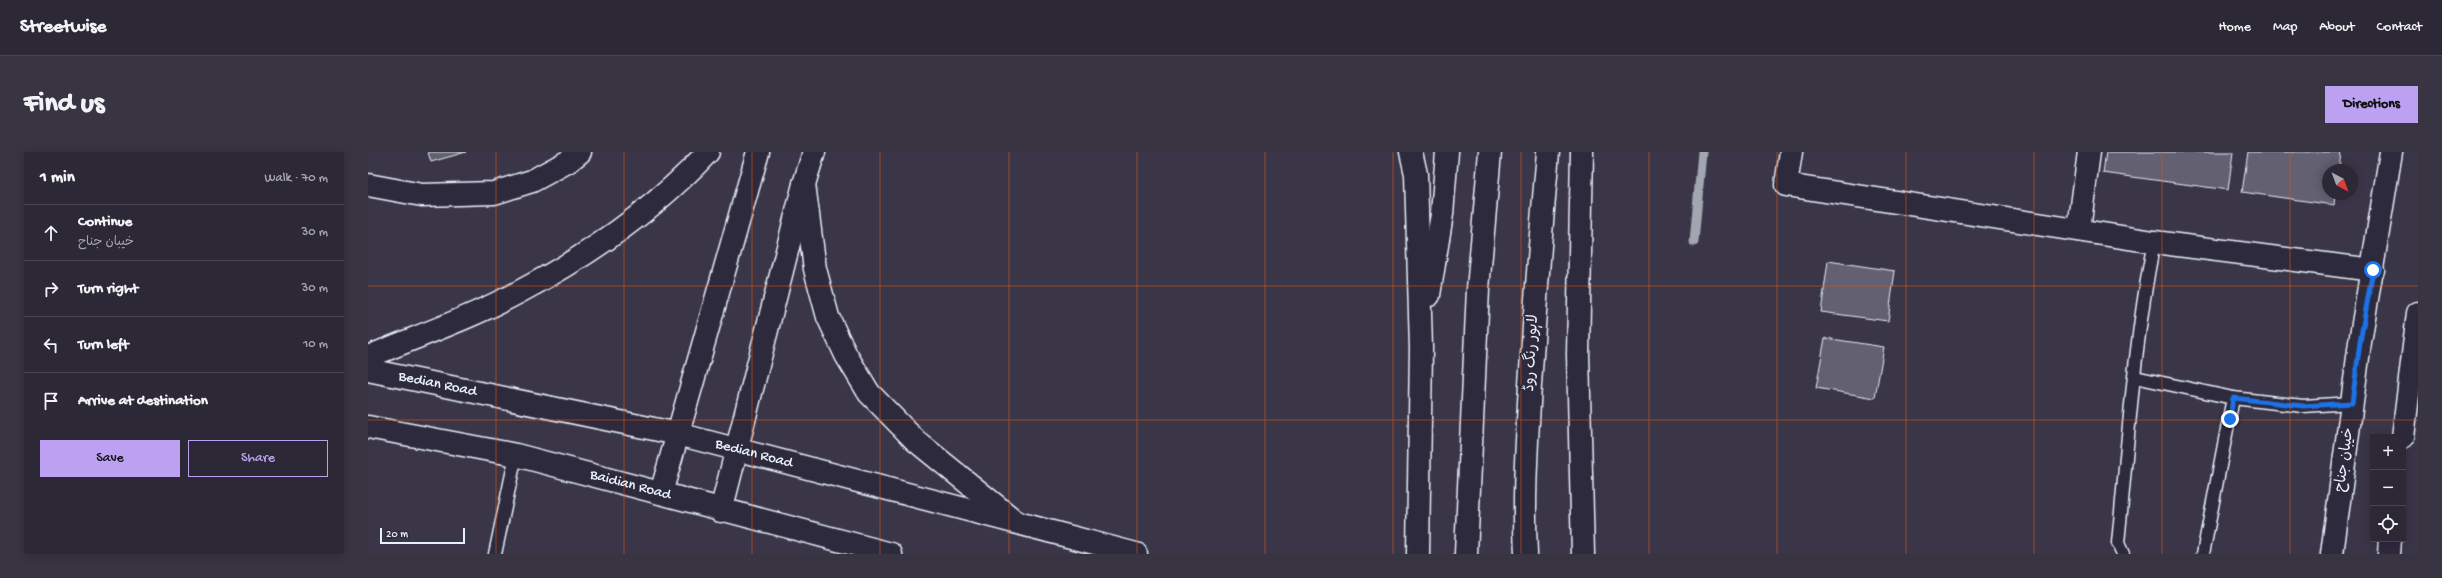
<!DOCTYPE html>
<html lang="en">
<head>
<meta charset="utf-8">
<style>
  :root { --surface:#2c2836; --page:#383442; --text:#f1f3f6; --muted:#a6a6ad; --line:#484451; --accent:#bca0f2 }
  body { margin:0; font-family:"Gochi Hand","Playpen Sans Arabic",sans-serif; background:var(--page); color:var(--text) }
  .controls { position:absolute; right:12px; bottom:12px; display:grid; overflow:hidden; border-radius:0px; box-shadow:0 2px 10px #0003 }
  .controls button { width:36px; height:36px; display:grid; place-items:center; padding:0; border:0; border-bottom:1px solid var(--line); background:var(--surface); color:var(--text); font:20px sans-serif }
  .compass { position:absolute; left:1954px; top:12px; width:36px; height:36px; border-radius:50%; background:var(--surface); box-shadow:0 2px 10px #0003; rotate:139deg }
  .scale { position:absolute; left:12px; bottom:10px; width:85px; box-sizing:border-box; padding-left:4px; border:2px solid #e8f1f8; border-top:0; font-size:11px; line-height:14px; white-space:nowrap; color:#e8f1f8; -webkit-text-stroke:3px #2f2a3d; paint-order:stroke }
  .stop { position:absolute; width:12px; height:12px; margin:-9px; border:3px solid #1a73e8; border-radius:50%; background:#fff }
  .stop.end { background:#1a73e8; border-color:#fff; box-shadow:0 1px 4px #0008 }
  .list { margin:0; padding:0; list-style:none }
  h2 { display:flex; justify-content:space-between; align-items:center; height:52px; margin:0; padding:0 16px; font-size:17px }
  h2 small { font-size:13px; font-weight:400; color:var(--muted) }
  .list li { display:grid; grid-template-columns:26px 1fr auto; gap:12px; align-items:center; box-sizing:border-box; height:56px; padding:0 16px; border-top:1px solid var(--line) }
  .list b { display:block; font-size:15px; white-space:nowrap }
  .list p { margin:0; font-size:13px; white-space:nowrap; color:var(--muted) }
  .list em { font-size:13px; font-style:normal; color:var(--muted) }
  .actions { display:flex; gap:8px; padding:12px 16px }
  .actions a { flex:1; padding:9px 0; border:1px solid var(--accent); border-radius:0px; text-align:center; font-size:14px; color:var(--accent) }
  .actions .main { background:var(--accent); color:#111 }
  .icon { flex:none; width:22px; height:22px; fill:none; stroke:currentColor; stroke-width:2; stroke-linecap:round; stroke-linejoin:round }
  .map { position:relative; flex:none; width:2050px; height:402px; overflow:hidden; border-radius:0px }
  header { display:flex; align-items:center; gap:24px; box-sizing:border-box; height:56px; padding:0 20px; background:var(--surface); border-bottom:1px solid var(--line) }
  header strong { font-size:19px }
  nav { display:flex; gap:22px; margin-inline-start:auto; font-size:14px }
  .intro { display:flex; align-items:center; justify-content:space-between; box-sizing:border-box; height:96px; padding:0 24px }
  h1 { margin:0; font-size:28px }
  .button { padding:10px 18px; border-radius:0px; background:var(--accent); color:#111; font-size:14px; font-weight:700 }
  main { display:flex; gap:24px; padding:0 24px }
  aside { flex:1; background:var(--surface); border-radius:0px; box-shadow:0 2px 10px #0003 }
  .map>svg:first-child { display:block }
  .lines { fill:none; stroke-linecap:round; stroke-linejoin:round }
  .stream { stroke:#a2a6b1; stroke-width:9 }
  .building { fill:#636171; stroke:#e8f1f8 }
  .lane-casing { stroke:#e8f1f8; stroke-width:15 }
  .street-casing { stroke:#e8f1f8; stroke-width:25 }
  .secondary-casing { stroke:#e8f1f8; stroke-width:25 }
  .highway-casing { stroke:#e8f1f8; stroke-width:25 }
  .lane { stroke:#2f2a3d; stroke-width:12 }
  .street { stroke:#2f2a3d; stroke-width:22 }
  .secondary { stroke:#2f2a3d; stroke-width:22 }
  .highway { stroke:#2f2a3d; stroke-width:22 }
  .route { stroke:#1a73e8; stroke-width:5 }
  .grid { fill:none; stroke:#e8590c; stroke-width:1; stroke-opacity:0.55 }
  .labels { text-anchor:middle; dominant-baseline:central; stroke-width:4; stroke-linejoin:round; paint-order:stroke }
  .street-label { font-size:15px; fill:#e8f1f8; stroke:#2f2a3d }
</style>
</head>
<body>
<header>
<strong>Streetwise</strong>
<nav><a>Home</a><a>Map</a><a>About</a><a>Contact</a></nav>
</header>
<div class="intro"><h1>Find us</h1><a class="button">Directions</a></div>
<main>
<aside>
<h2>1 min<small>Walk · 70 m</small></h2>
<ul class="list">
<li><svg class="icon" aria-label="ahead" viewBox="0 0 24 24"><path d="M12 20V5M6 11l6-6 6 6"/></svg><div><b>Continue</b><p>خیبان جناح</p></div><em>30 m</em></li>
<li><svg class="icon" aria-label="right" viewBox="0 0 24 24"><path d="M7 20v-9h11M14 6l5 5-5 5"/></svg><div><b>Turn right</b></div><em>30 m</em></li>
<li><svg class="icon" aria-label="left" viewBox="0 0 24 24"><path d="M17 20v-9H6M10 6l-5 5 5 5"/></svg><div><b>Turn left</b></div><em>10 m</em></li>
<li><svg class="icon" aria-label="arrive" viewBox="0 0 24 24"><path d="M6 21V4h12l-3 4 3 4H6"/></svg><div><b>Arrive at destination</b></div></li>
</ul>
<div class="actions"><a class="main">Save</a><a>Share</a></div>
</aside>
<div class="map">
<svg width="2050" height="402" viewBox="0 0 2050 402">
  <rect width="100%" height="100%" fill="#3a3648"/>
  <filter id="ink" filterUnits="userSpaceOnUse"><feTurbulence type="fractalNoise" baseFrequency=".025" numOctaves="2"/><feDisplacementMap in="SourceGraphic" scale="8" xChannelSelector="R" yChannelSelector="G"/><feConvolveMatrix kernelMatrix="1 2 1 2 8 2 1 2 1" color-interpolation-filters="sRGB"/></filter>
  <g filter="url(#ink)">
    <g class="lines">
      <path class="stream" d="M1326 90 1334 0"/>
    </g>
    <g class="building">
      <path d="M60 0H98L63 10Z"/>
      <path d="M1738 0H1865L1860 38 1735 21Z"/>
      <path d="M1880 0H1973L1971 18H1960V42H1967L1966 53 1874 40Z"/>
      <path d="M1460 109 1527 119 1520 169 1453 160Z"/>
      <path d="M1457 186 1516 195 1507 246 1448 236Z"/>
    </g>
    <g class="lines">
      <g class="lane-casing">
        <g id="lane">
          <path d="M1767 225 1865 246 1835 402"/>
          <path d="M1865 246 1935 254 1984 251"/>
          <path d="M127 402 148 303"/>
          <path d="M1755 402 1750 391C1760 291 1766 189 1786 90"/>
        </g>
      </g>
      <g class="street-casing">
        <g id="street">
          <path d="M1423 0 1418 33 1786 90 2005 118"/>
          <path d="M1711 77 1721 0"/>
        </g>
      </g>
      <g class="secondary-casing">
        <g id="secondary">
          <path d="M0 33 54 43 126 41 164 29 201 9 212 0"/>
          <path id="s1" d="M0 218 310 282 768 402"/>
          <path id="s2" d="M0 275 148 303 523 402"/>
          <path d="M2035 285 2050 161"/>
          <path d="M1964 402 1992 190 2023 0"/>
          <path d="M2021 402 2022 387"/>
        </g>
      </g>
      <g class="highway-casing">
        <g id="highway">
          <path d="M1043 0 1048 22 1053 196 1050 402"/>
          <path d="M1214 0 1210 203 1215 402"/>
          <path d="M436 32 447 117 460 165 478 203 501 241 548 289 648 370"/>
          <path d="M1061 143 1074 62 1079 0"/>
          <path d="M0 205C50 184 103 166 151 140 220 104 286 58 340 0"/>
          <path d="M293 341 390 0"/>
          <path d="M353 359 436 32 446 0"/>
          <path d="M1098 402 1110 137 1122 0"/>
          <path d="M1158 402C1155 346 1159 289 1162 233 1167 155 1173 78 1180 0"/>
        </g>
      </g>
      <use href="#lane" class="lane"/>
      <use href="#street" class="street"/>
      <use href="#secondary" class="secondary"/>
      <use href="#highway" class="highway"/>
    </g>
  </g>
  <g class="lines" filter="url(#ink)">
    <path class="route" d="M1862 267 1865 246 1935 254 1984 251 1992 190 2005 118"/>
  </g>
  <path class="grid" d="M128 0V402M256 0V402M384 0V402M512 0V402M641 0V402M769 0V402M897 0V402M1025 0V402M1153 0V402M1281 0V402M1409 0V402M1538 0V402M1666 0V402M1794 0V402M1922 0V402M0 134H2050M0 268H2050"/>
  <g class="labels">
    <g class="street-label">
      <text transform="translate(1164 201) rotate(-87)">لاہور رنگ روڈ</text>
      <text stroke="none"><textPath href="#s1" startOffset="71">Bedian Road</textPath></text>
      <text stroke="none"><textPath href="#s1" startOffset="395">Bedian Road</textPath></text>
      <text transform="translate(1977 308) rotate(-82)">خیبان جناح</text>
      <text stroke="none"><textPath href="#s2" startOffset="269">Baidian Road</textPath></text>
    </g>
  </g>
</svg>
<div class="controls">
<button>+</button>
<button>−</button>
<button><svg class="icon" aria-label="locate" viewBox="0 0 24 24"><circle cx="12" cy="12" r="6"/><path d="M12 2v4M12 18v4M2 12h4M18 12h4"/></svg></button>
</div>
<svg class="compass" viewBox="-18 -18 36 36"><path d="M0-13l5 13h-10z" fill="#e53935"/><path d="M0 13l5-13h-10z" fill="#a6a6ad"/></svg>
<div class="scale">20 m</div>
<div class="stop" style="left:2005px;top:118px"></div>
<div class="stop end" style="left:1862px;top:267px"></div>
</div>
</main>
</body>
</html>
